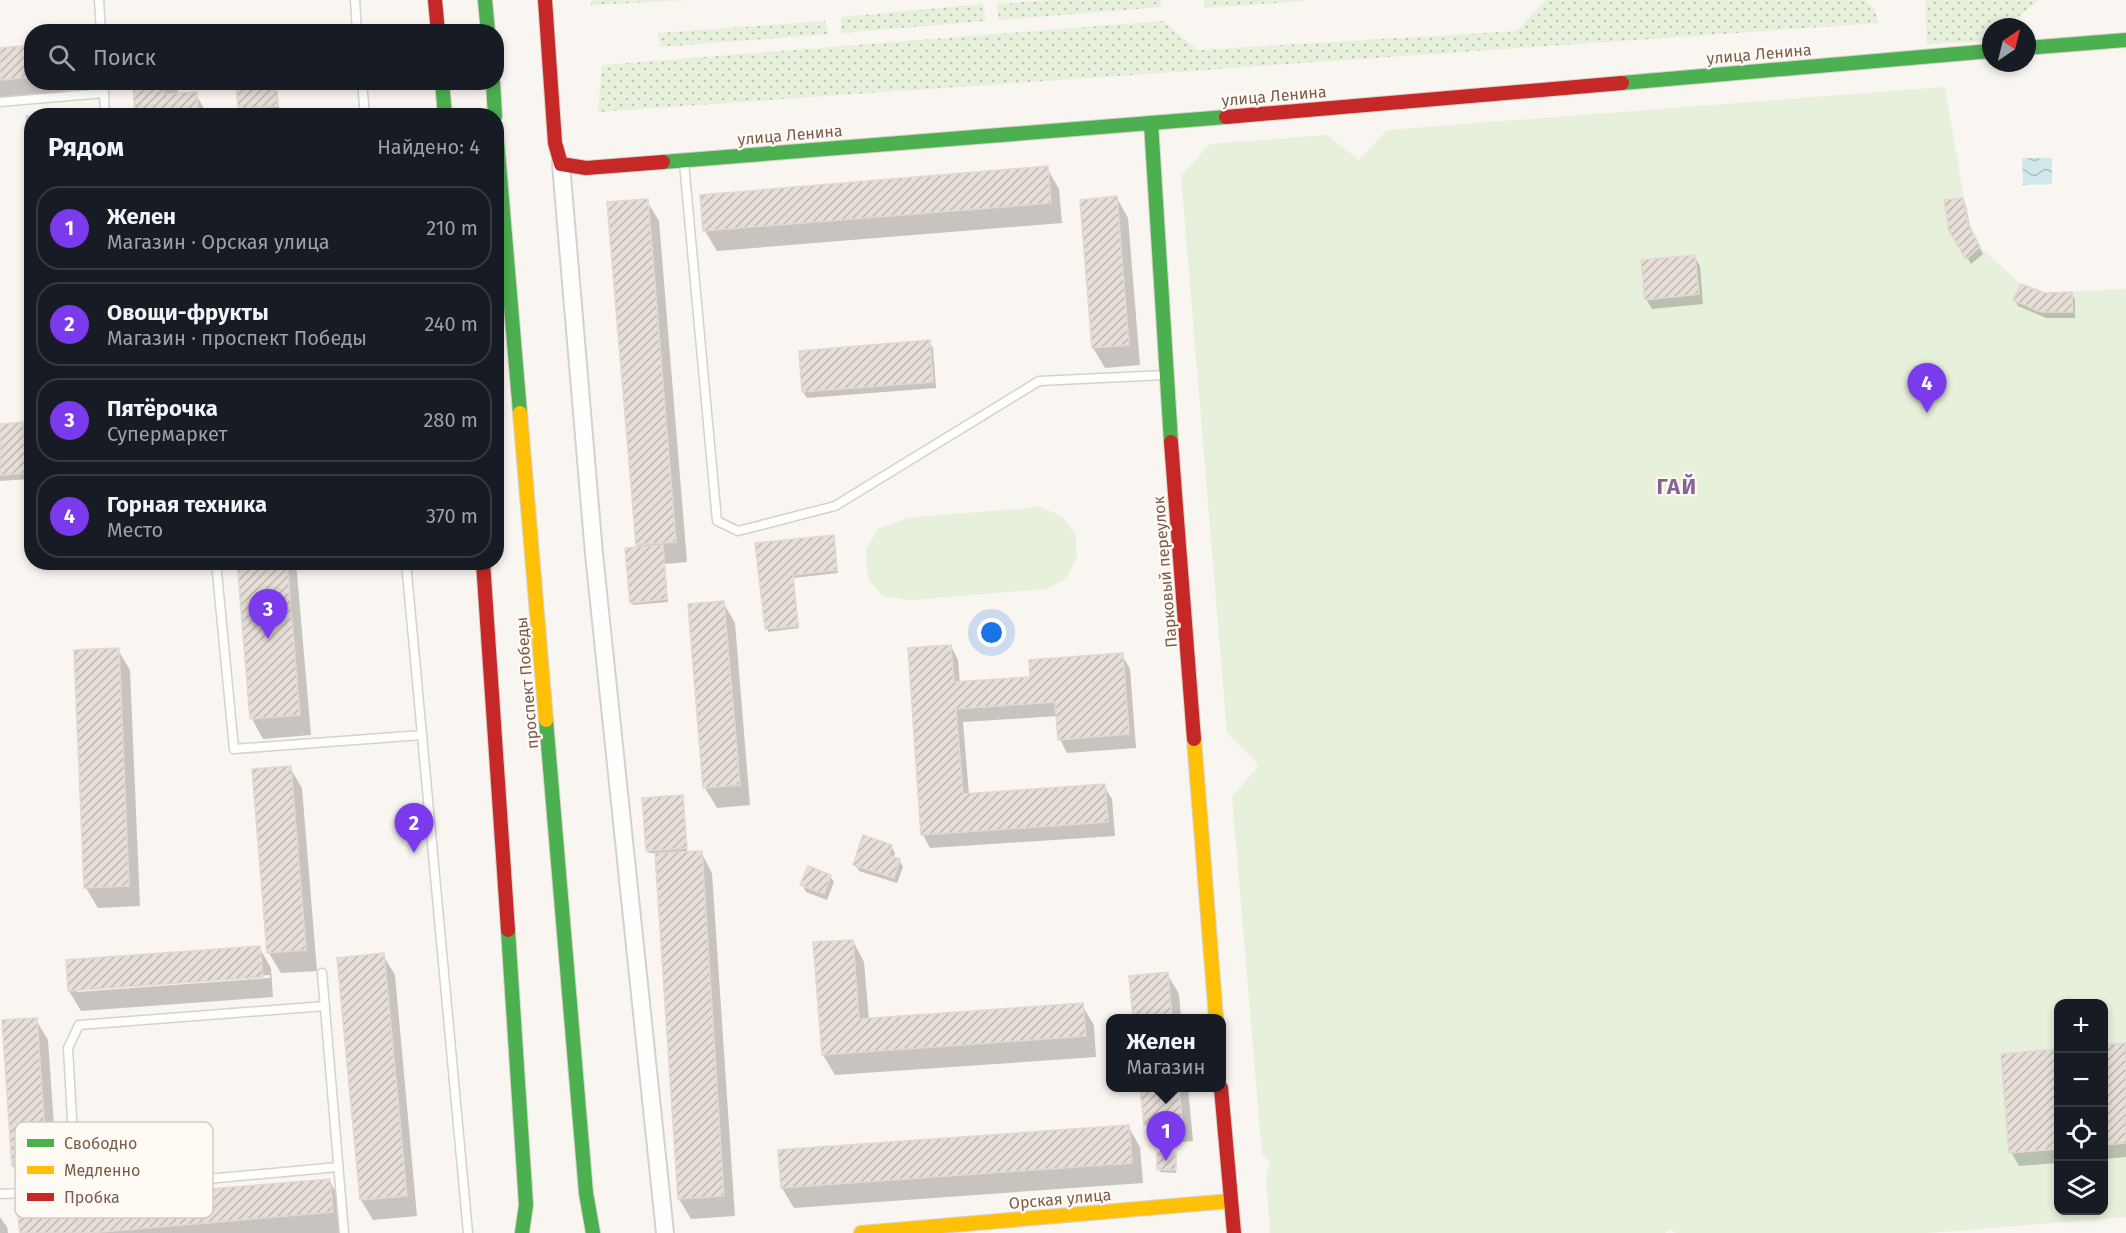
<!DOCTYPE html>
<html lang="ru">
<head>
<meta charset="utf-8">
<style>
  :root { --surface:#171b24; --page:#20242c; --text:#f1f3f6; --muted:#9ea1a6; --line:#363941; --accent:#7c3aed }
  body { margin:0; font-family:"Fira Sans",sans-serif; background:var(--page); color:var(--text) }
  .controls { position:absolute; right:18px; bottom:18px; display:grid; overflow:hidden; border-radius:12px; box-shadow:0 3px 9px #0003 }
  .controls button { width:54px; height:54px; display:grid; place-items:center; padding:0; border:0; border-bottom:2px solid var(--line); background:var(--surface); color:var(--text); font:30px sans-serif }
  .compass { position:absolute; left:1982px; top:18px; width:54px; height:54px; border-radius:50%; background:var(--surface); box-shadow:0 3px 9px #0003; rotate:35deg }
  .you { position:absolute; left:992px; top:633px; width:21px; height:21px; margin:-15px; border:4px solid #fff; border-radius:50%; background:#1a73e8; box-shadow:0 0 0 9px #1a73e833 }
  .badge { display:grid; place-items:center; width:39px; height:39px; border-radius:50%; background:var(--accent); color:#fff; font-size:20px; font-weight:700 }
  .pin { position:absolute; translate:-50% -50px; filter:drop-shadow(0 2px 3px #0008) }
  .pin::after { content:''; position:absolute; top:32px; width:21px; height:18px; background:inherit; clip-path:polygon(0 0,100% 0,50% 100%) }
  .popup { position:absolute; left:1106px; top:1014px; width:120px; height:78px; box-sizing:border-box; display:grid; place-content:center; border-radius:12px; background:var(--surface); filter:drop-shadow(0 2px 4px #0005); font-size:20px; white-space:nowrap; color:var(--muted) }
  .popup b { font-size:22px; color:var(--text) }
  .popup::after { content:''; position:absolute; left:50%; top:100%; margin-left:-12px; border:12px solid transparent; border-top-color:var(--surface) }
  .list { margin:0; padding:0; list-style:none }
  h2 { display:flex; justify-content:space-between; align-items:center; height:78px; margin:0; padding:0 24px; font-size:26px }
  h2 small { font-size:20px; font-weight:400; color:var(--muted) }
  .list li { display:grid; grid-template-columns:39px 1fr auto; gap:18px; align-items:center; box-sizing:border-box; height:84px; margin:0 12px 12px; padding:0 12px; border:2px solid var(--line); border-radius:24px }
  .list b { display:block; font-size:22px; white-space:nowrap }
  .list p { margin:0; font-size:20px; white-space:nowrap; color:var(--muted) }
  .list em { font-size:20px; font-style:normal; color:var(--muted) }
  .icon { flex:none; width:33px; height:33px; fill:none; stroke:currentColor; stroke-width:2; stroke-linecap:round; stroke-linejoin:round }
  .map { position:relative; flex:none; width:2126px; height:1233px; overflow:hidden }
  .search { position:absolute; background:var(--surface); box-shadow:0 3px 9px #0003; left:24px; top:24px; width:480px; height:66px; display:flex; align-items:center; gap:15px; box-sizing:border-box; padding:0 21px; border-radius:24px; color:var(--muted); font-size:22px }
  .panel { position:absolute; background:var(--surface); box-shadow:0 3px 9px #0003; left:24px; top:108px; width:480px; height:462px; border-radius:24px }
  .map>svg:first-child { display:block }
  .grass { fill:url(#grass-dots) }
  .park { fill:#e7f0db; fill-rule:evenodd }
  .water { fill:url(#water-waves) }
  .shadow { fill:#0003; fill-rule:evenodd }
  .building { fill:url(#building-hatch); stroke:#e2d8d2; stroke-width:1.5 }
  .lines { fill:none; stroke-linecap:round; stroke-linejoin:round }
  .lane-casing { stroke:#d7d1cb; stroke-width:11 }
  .street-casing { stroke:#d7d1cb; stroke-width:20 }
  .fast-casing { stroke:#d9d2cb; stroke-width:16 }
  .slow-casing { stroke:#d9d2cb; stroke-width:16 }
  .jam-casing { stroke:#d9d2cb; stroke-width:16 }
  .lane { stroke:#fefefd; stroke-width:8 }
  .street { stroke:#fefefd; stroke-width:16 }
  .fast { stroke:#4caf50; stroke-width:14 }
  .slow { stroke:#ffc107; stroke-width:14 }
  .jam { stroke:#c62828; stroke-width:14 }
  .labels { text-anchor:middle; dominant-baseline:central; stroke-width:4.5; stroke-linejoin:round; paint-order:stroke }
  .street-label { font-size:16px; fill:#7a5c4d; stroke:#fffaf3 }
  .district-label { font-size:22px; font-weight:bold; letter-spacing:1.5px; fill:#846695; stroke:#fffaf3 }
  .key { fill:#fffaf3; stroke:#d7cbc1; stroke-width:1.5 }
  .key-label { font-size:16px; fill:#7a5c4d }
</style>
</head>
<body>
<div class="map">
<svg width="2126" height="1233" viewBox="0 0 2126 1233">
  <defs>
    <pattern id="grass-dots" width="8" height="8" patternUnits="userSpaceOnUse" patternTransform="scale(1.5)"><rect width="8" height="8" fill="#e7f0db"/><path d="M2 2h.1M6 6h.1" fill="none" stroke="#c0c6b4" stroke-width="1.8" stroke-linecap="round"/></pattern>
    <pattern id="water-waves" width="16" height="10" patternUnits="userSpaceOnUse" patternTransform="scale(1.5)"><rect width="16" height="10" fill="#d0e8ea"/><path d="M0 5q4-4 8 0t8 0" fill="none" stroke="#aebfc0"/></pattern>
    <pattern id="building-hatch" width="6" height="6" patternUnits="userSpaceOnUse" patternTransform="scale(1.5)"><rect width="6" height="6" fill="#e6ded7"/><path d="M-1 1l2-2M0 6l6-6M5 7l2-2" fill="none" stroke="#bfb7b1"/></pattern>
  </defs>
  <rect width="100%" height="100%" fill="#f9f5f0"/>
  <g class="grass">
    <path d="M592 0H689L591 5Z"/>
    <path d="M1051 0H1160L1161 7 999 20 997 4Z"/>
    <path d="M1204 0H1304V1L1204 8Z"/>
    <path d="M1545 0H1864L1874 8 1879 23 598 112 602 65 1163 21 1198 50 1517 31Z"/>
    <path d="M1925 0H2039L2006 27H1991L1989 41 1927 44Z"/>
    <path d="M983 4 986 21 841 33V17Z"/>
    <path d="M825 21 829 34 660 47 658 33Z"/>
  </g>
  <g class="park">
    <path d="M1945 87 1968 223 1980 247 2021 284 2045 293 2126 289V1217L1929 1233H1676L1670 1229 1665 1233H1270L1266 1177 1270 1163 1262 1153 1232 797 1259 765 1227 733 1181 176 1210 144 1327 135 1359 160 1387 130ZM2058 1004H2104V1210H2058Z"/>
    <path d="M1040 507 1062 516 1075 534 1077 556 1067 578 1045 589 911 600 883 596 868 579 866 550 878 529 907 518Z"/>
  </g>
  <path class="water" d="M2022 158H2052V184L2023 185Z"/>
  <g class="shadow">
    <path d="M32 47V82H67L68 95 0 101V49Z"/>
    <path d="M134 82H177L178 95 196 94 208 116H136Z"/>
    <path d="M237 82H277L279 108 241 111Z"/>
    <path d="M1047 168 1059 189 1062 223 717 251 705 231 702 196Z"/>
    <path d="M1117 198 1128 218 1140 365 1105 368 1093 348Z"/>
    <path d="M1963 200 1966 206 1971 231 1983 254 1971 264 1951 230Z"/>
    <path d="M647 201 659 221 687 562 665 564 668 602 633 605 631 602 639 549 637 545 609 204Z"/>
    <path d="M1694 256 1700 266 1703 304 1652 309 1646 299Z"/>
    <path d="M2072 294 2075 300V318H2046L2018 306 2015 300Z"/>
    <path d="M929 342 933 348 936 388 807 398 803 392Z"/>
    <path d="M22 424 26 430 31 479 0 481V425Z"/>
    <path d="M833 536 838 573 793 578 799 628 768 632 757 544Z"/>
    <path d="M238 562H296L311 735 263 739 252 719Z"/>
    <path d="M723 602 735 623 750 805 717 808 705 788Z"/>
    <path d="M951 646 958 660 960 683 1032 678 1122 655 1130 669 1136 748 1067 753 1060 739 1058 716 963 722 969 795 1104 786 1112 799 1115 836 930 848 923 835Z"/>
    <path d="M118 650 130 670 140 906 98 908 86 888Z"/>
    <path d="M290 768 302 788 317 971 281 973 269 953Z"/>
    <path d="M683 799 687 853 701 852 712 873 735 1216 691 1219 679 1199 657 853H649L648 851Z"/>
    <path d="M891 846 895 853 893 859 899 860 903 867 897 883 859 871 855 864Z"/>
    <path d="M830 876 834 882 827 900 806 892 802 885Z"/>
    <path d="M853 941 864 962 869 1020 1082 1005 1094 1025 1096 1057 835 1075 823 1055Z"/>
    <path d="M259 947 271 968 273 997 81 1011 69 991ZM270 975V978L77 992V989Z"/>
    <path d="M383 955 395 975 417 1216 373 1220 361 1200Z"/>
    <path d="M1167 974 1179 994 1181 1018H1135L1131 977Z"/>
    <path d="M36 1020 48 1040 58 1184 25 1186 13 1166Z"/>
    <path d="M2126 1045V1157L2104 1159V1047Z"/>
    <path d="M2058 1051V1163L2019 1166 2011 1152 2002 1055Z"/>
    <path d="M1142 1088H1188L1193 1141 1157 1145 1146 1124Z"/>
    <path d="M1128 1126 1140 1147 1143 1183 794 1208 782 1188Z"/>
    <path d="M1175 1154 1176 1173 1160 1172 1159 1170Z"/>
    <path d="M329 1180 341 1201 343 1233H21Z"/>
    <path d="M0 1217 7 1227 8 1233H0Z"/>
  </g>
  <g class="building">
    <path d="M32 45V77L0 80V48Z"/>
    <path d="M133 82H163L164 94 197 92 198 116H135Z"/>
    <path d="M236 82H276L278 106 238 109Z"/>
    <path d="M26 116H32V170Z"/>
    <path d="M1048 166 1051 203 703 231 700 195Z"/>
    <path d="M1117 196 1129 345 1092 348 1080 200Z"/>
    <path d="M1963 198 1968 223 1980 247 1966 259 1949 231 1944 200Z"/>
    <path d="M648 199 676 542 636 545 607 202Z"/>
    <path d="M1695 255 1699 294 1645 300 1641 260Z"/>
    <path d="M2021 284 2045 293 2072 292 2073 312H2041L2013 300Z"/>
    <path d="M930 340 933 382 802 392 799 351Z"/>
    <path d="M23 422 28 473 0 475V424Z"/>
    <path d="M834 535 837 570 793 575 798 626 765 629 755 543Z"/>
    <path d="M663 545 667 599 630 603 625 548Z"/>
    <path d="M237 562H287L300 715 250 719Z"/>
    <path d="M724 601 740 785 703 788 688 604Z"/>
    <path d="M951 645 954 682 1030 677 1029 660 1123 653 1129 734 1058 740 1055 702 956 709 963 794 1105 784 1108 822 921 835 908 648Z"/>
    <path d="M119 648 129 886 84 888 74 650Z"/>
    <path d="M291 766 306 950 267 953 252 769Z"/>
    <path d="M683 795 687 848 646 851 642 798Z"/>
    <path d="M863 835 892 845 889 856 900 859 894 878 853 865Z"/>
    <path d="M702 851 724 1196 678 1199 655 853Z"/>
    <path d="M808 866 831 875 824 894 800 885Z"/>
    <path d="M853 940 859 1019 1083 1003 1086 1036 822 1055 813 942Z"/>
    <path d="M260 946 263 977 68 991 66 960Z"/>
    <path d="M384 953 407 1196 360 1200 337 958Z"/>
    <path d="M1168 972 1172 1018H1133L1129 976Z"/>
    <path d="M37 1018 47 1164 12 1166 2 1020Z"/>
    <path d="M2126 1043V1143L2104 1145V1045Z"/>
    <path d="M2058 1049V1149L2009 1153 2001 1054Z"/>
    <path d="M1140 1088H1179L1182 1121 1144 1125Z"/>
    <path d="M1129 1125 1132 1163 781 1188 778 1150Z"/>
    <rect x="1157" y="1153" width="19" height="17"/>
    <path d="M330 1179 333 1212 89 1233H20L17 1205Z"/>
  </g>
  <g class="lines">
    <g class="lane-casing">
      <g id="lane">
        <path d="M99 0 101 32"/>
        <path d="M355 0 357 32"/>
        <path d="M362 82 365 116"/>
        <path d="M104 93 105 116"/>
        <path d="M0 102 104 93 103 82"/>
        <path d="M684 163 717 521 738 531 835 506 1039 381 1165 375"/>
        <path d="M216 562 234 749 422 735"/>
        <path d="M406 562 468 1233"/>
        <path d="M322 973 344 1233"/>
        <path d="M325 1006 79 1025 68 1048 76 1191 338 1167"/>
        <path d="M0 1194 76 1191"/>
      </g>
    </g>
    <g class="street-casing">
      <path id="street" d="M561 164 594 554 665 1233"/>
    </g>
    <g class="fast-casing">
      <g id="fast">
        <path d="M485 0 488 32"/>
        <path d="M2027 48 2126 40"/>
        <path d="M442 82 445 116"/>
        <path d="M493 82 495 116"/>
        <path d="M1622 83 1991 51"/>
        <path d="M1151 123 1171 442"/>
        <path d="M496 129 520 413"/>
        <path d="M663 162 1226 117"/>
        <path d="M546 720 586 1193 593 1233"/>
        <path d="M508 930 526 1205 522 1233"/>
      </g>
    </g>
    <g class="slow-casing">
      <g id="slow">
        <path d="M520 413 546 720"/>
        <path d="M1194 739 1216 1018"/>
        <path d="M861 1233 1230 1201"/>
      </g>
    </g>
    <g class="jam-casing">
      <g id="jam">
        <path d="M435 0 438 32"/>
        <path d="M545 0 555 143 561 164 586 168 663 162"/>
        <path d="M1226 117 1622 83"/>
        <path d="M1171 442 1194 739"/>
        <path d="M483 562 508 930"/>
        <path d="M1221 1088 1234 1233"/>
      </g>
    </g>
    <use href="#lane" class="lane"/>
    <use href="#street" class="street"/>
    <use href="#fast" class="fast"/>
    <use href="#slow" class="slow"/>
    <use href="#jam" class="jam"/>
  </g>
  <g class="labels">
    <g class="street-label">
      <text transform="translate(1759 54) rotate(-5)">улица Ленина</text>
      <text transform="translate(1274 96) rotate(-5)">улица Ленина</text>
      <text transform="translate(790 135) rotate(-5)">улица Ленина</text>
      <text transform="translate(1165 572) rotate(-95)">Парковый переулок</text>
      <text transform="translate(527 683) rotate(-95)">проспект Победы</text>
      <text transform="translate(1060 1199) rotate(-5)">Орская улица</text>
    </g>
    <g class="district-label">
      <text x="1677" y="486">ГАЙ</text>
    </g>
  </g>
  <rect x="15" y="1122" width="198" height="96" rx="9" class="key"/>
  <rect x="27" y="1139" width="27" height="8" fill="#4caf50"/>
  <rect x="27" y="1166" width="27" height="8" fill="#ffc107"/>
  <rect x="27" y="1193" width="27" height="8" fill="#c62828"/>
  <g class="key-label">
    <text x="64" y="1149">Свободно</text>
    <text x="64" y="1176">Медленно</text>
    <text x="64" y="1203">Пробка</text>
  </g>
</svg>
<div class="controls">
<button>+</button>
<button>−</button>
<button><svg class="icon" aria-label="locate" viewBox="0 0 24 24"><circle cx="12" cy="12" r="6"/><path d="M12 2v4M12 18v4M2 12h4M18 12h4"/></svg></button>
<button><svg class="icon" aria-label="layers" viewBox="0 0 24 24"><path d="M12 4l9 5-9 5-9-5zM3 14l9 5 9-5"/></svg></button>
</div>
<svg class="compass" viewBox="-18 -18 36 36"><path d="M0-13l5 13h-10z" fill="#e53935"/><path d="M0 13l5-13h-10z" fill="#9ea1a6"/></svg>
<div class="you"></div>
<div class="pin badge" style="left:1166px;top:1161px">1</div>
<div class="popup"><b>Желен</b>Магазин</div>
<div class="pin badge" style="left:414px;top:853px">2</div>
<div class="pin badge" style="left:268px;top:639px">3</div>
<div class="pin badge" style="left:1927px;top:413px">4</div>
<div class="search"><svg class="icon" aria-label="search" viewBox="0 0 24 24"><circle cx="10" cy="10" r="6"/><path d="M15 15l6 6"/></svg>Поиск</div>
<section class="panel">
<h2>Рядом<small>Найдено: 4</small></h2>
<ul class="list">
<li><span class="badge">1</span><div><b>Желен</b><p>Магазин · Орская улица</p></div><em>210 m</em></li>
<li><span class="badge">2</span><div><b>Овощи-фрукты</b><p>Магазин · проспект Победы</p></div><em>240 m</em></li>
<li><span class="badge">3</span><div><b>Пятёрочка</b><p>Супермаркет</p></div><em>280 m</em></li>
<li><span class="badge">4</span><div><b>Горная техника</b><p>Место</p></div><em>370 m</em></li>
</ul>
</section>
</div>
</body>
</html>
